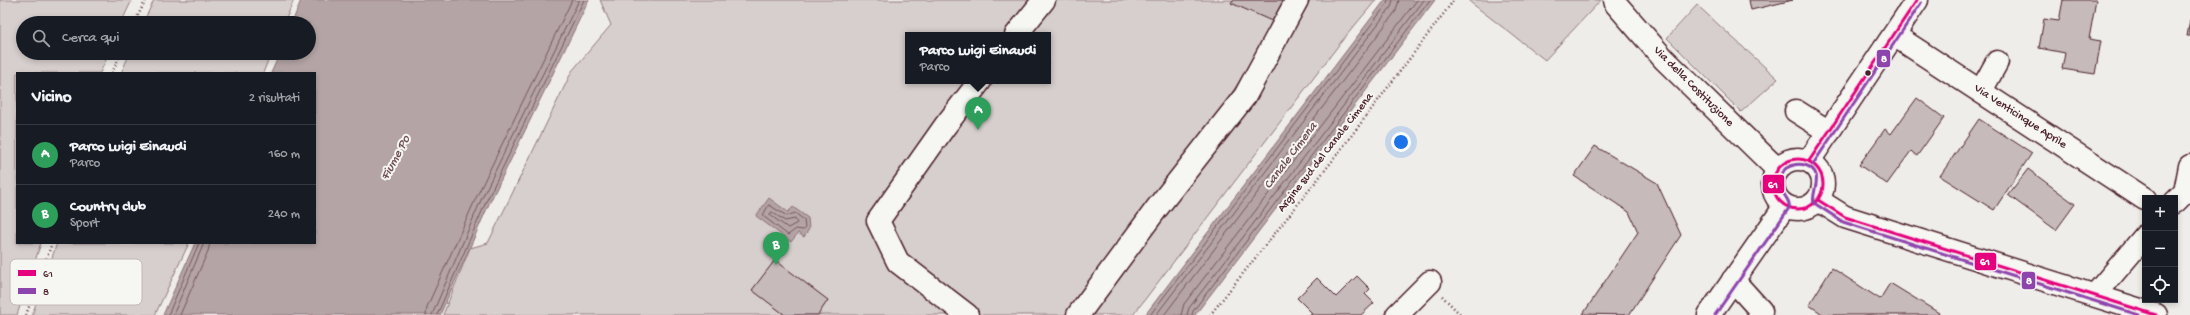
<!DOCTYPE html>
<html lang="it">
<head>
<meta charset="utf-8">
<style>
  :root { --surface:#171b24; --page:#20242c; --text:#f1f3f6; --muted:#9ea1a6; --line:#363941; --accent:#b45309 }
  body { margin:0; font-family:"Gochi Hand",sans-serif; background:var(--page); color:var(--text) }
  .controls { position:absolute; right:12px; bottom:12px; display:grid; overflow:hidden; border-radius:0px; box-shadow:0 2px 6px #0003 }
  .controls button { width:36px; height:36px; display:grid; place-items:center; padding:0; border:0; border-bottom:1px solid var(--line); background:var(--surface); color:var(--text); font:20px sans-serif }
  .you { position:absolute; left:1401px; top:142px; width:14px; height:14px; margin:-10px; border:3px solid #fff; border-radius:50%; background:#1a73e8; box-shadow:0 0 0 6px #1a73e833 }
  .badge { display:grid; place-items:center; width:26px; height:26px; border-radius:50%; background:var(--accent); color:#fff; font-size:13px; font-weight:700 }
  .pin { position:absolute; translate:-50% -33px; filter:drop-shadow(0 1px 2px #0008) }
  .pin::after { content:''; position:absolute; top:21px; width:14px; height:12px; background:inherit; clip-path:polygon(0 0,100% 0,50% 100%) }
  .popup { position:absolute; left:905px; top:32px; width:146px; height:52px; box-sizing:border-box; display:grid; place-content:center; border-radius:0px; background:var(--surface); filter:drop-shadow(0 1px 3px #0005); font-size:13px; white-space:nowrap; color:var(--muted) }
  .popup b { font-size:15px; color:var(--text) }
  .popup::after { content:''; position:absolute; left:50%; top:100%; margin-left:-8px; border:8px solid transparent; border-top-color:var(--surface) }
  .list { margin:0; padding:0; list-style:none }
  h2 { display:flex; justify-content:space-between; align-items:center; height:52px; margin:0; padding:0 16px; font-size:17px }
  h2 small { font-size:13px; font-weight:400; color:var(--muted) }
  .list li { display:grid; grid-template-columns:26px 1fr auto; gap:12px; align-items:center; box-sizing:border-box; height:60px; padding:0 16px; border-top:1px solid var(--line) }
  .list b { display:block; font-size:15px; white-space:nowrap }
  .list p { margin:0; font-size:13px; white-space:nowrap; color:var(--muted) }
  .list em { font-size:13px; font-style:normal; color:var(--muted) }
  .icon { flex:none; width:22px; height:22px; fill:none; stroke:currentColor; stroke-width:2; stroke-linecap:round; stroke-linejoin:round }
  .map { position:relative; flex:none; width:2190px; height:315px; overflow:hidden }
  .search { position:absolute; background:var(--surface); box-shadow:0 2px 6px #0003; left:16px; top:16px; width:300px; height:44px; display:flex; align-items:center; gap:10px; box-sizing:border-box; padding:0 14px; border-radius:22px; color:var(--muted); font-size:15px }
  .panel { position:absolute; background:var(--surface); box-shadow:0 2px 6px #0003; left:16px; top:72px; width:300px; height:172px; border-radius:0px }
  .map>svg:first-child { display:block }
  .green { fill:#d7cfce; stroke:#90777c; fill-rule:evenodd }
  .water { fill:#b4a4a5; stroke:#8a6f74 }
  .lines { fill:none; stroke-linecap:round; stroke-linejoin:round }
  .shore { stroke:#74545c; stroke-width:1 }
  .building { fill:#c6babb; stroke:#4a1f2b }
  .minor-casing { stroke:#4a1f2b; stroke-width:25 }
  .path { stroke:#4a1f2b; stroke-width:2.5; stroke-dasharray:1 3; stroke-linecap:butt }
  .minor { stroke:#f6f6f2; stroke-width:22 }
  .bus-1-casing { stroke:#f6f6f2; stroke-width:6 }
  .bus-2-casing { stroke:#f6f6f2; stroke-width:6 }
  .bus-1 { stroke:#e5007d; stroke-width:3 }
  .bus-2 { stroke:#8e44ad; stroke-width:3 }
  .bus-dot { fill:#4a1f2b; stroke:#f6f6f2; stroke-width:1.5 }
  .labels { text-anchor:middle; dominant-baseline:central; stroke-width:4; stroke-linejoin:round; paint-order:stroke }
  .street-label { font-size:12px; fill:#4a1f2b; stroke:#f6f6f2 }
  .water-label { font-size:13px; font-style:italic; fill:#6f4e56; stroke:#f6f6f2 }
  .key { fill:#f6f6f2; stroke:#c2b6b6; stroke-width:1 }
  .key-label { font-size:11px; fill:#4a1f2b }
  .line-badge { stroke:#f6f6f2; stroke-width:1.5 }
  .badge-label { font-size:11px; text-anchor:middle; font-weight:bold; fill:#fff }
</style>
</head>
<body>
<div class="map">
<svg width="2190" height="315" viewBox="0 0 2190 315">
  <rect width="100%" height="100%" fill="#efedea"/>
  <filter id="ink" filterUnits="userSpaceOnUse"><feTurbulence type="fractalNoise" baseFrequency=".025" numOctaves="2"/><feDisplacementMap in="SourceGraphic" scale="8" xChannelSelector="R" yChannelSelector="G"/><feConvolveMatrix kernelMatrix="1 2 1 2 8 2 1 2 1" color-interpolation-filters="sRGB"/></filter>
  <g filter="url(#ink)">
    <g class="green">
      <path d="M0 0H132L121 23H23V53H109L100 73H17V243H41L17 315H0Z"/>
      <path d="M154 0H294L284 23H143Z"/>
      <path d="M600 0H1290C1225 112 1146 214 1065 315H443L470 248 488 243 572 71 611 25ZM908 35H1048V81H908Z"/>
      <path d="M1310 0H1376L1341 42 1133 315H1093L1272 70Z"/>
      <path d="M1471 0H1601L1545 60 1470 2Z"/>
      <path d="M1697 5 1778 79 1741 112 1667 38Z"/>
      <path d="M130 53H271L263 73H121Z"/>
      <path d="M57 243H189L155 315H32Z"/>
    </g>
    <g class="water">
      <path d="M301 0H589L489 204 440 315H163L195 243H315V73H271L280 53H309V23H292Z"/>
      <path d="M1385 0H1435L1195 315H1145Z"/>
      <path d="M769 198 788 212 793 207 808 218 809 229 804 237 798 233 791 242 756 216Z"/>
    </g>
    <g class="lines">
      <g class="shore">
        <path d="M769 205 787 216 795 213 804 220 805 229 803 230 796 229 788 235 763 216Z"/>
        <path d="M772 212 785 221 795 219 797 223 788 228 770 215Z"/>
        <path d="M168 315 199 243"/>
        <path d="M173 315 204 243"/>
        <path d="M180 315 208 251 210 243"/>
        <path d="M426 315 427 307 476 198 572 0"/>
        <path d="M432 315 481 200 579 0"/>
        <path d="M437 315 486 202 584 0"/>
        <path d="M1150 315 1387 4 1388 0"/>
        <path d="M1156 315 1391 7 1393 0"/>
        <path d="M1164 315 1396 11 1399 0"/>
        <path d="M1181 315 1184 304 1417 0"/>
        <path d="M1187 315 1189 308 1424 0"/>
        <path d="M1192 315 1193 311 1430 0"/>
      </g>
    </g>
    <g class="building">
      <path d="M1233 0H1284L1274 22 1231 3Z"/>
      <path d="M1749 0H1793L1751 10Z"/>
      <path d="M2063 0H2096L2089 39 2101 41 2095 74 2062 69 2065 53 2039 48 2044 19 2059 21Z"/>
      <path d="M2190 20V36H2187Z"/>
      <path d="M1917 98 1944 118 1917 156 1911 151 1887 184 1859 165 1885 129 1891 134Z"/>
      <path d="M1979 119 2032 153 1994 210 1940 176Z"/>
      <path d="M1595 146 1657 183 1681 235 1629 315 1583 314 1638 232 1629 212 1574 176Z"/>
      <path d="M2028 169 2075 204 2056 230 2008 195Z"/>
      <path d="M775 260 828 300 818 315H785L752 290Z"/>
      <path d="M1832 268 1880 299 1890 283 1939 313 1938 315H1824L1809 305Z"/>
      <path d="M1357 276 1370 289 1365 294 1374 303 1361 315H1310L1312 313 1297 298 1317 278 1336 297Z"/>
    </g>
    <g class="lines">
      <g class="minor-casing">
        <g id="minor">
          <path d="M1615 0 1616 4 1664 59 1778 170"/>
          <path d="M1016 35 1044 0"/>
          <path d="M1894 35 2145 199"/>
          <path d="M1981 91 1997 62"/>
          <path d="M1796 111 1829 132"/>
          <circle cx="1798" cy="184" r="25"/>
          <path d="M1809 161 1917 0"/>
          <path d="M1818 200 1845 217 2156 315"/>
          <path d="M2175 202 2185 192 2190 166"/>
          <path d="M1733 280 1761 311 1759 315"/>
          <path d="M2095 295 2145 236"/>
          <path d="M967 315 898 262 878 221 945 126 980 81"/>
          <path d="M1078 315 1157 208 1245 96 1297 0"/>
          <path d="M1397 315 1430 282"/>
          <path d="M1709 315 1785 206"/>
        </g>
      </g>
      <g class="path">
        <path d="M134 23 146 0"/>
        <path d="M112 73 121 53"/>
        <path d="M1442 296 1461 315"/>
        <path d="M26 315 52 243"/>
        <path d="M1210 315 1333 160 1454 0"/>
      </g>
      <use href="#minor" class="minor"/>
      <g class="bus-1-casing">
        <g id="bus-1">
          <circle cx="1798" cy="184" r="25"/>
          <path d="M1809 161 1917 0"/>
          <path d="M1818 200 1845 217 2156 315"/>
        </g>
      </g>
      <g class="bus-2-casing">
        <g id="bus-2">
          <path d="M1813 164 1921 3"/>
          <path d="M1715 315 1789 208C1792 196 1770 190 1785 169 1791 165 1798 163 1805 165 1827 172 1810 193 1814 203L1843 222 2139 315"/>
        </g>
      </g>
      <use href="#bus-1" class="bus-1"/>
      <use href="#bus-2" class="bus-2"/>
    </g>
  </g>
  <circle class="bus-dot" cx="1868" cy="73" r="3.5"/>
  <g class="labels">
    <g class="street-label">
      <text transform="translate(1693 87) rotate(45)">Via della Costituzione</text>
      <text transform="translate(2020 117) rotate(33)">Via Venticinque Aprile</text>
      <text transform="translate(1326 153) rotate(-52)">Argine sud del Canale Cimena</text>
    </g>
    <g class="water-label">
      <text transform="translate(1291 156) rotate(-53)">Canale Cimena</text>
      <text transform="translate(396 158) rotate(-62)">Fiume Po</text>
    </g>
  </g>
  <rect x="10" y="259" width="132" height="46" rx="6" class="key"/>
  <rect x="18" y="270" width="18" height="6" fill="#e5007d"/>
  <rect x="18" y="288" width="18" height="6" fill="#8e44ad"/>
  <g class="key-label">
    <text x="43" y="277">61</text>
    <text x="43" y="295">8</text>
  </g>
  <g class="line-badge">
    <rect x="1876" y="49" width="15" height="19" rx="4" fill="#8e44ad"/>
    <rect x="1762" y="174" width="23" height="20" rx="4" fill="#e5007d"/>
    <rect x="1974" y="252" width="23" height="19" rx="4" fill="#e5007d"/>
    <rect x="2021" y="271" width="15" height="19" rx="4" fill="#8e44ad"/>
  </g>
  <g class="badge-label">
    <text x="1884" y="62">8</text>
    <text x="1773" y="188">61</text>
    <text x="1985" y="265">61</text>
    <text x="2029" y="284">8</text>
  </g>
</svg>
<div class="controls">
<button>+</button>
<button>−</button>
<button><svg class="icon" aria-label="locate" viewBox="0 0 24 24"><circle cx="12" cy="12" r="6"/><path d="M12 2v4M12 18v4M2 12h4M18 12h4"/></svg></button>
</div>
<div class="you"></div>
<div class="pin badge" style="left:978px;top:130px;background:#2e9e5b">A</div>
<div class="popup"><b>Parco Luigi Einaudi</b>Parco</div>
<div class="pin badge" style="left:776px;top:265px;background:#2e9e5b">B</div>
<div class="search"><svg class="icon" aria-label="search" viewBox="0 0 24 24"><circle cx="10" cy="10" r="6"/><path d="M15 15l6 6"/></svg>Cerca qui</div>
<section class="panel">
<h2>Vicino<small>2 risultati</small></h2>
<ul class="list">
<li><span class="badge" style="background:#2e9e5b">A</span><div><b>Parco Luigi Einaudi</b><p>Parco</p></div><em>160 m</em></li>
<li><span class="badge" style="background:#2e9e5b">B</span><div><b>Country club</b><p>Sport</p></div><em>240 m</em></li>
</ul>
</section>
</div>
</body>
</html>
